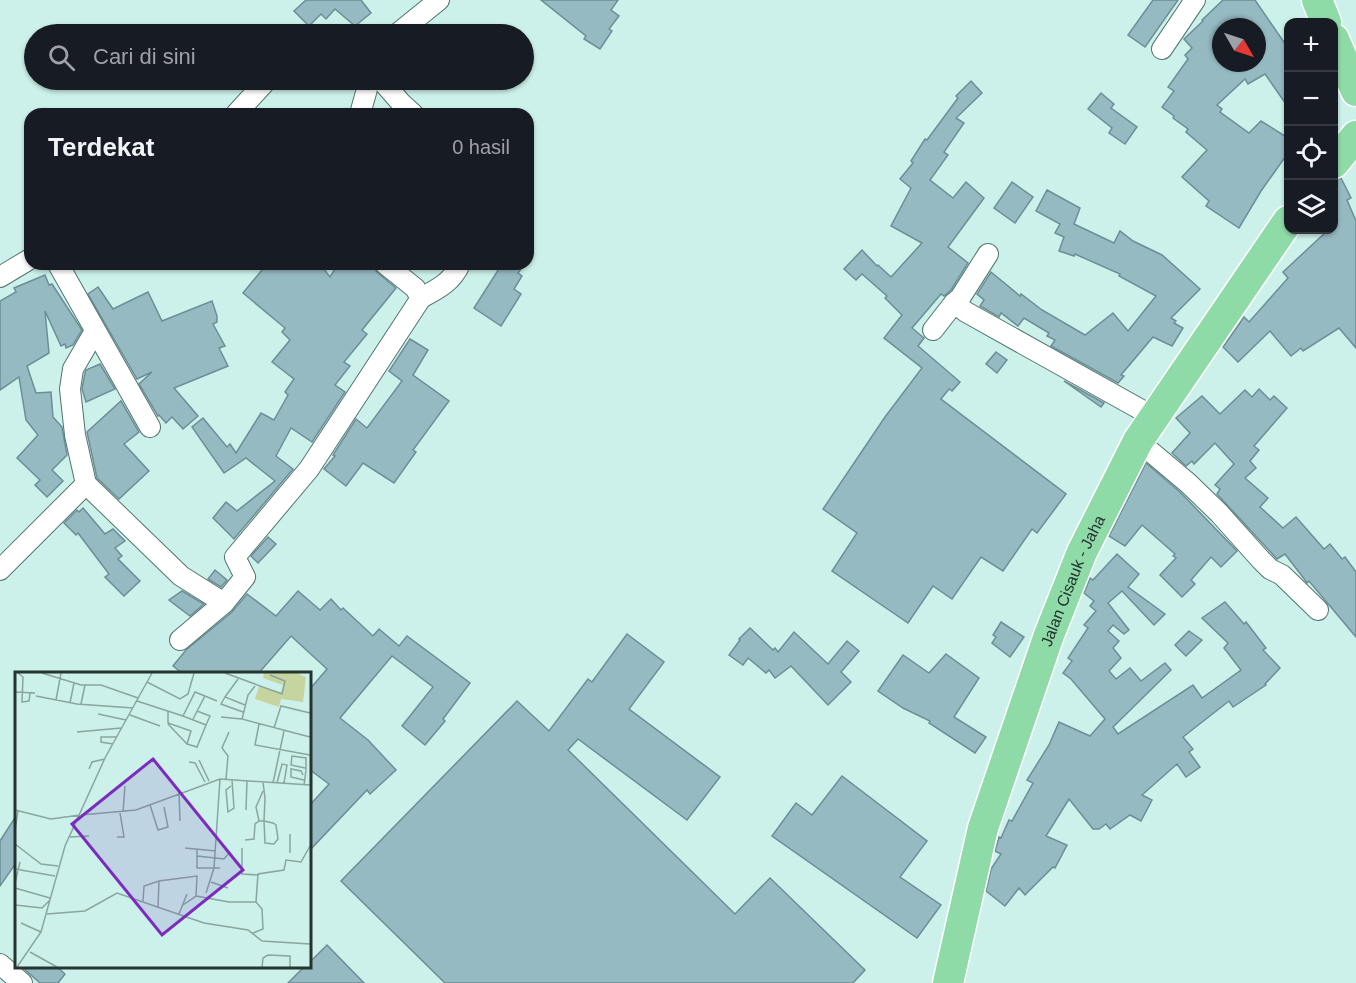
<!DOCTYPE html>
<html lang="id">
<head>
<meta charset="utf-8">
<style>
  :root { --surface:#171b24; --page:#242831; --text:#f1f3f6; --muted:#9ea1a6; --line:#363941 }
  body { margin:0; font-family:Helvetica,sans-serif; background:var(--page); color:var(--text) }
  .controls { position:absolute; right:18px; top:18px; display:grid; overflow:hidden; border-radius:12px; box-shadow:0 2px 4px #0004 }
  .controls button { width:54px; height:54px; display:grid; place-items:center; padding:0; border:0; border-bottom:2px solid var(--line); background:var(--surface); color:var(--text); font:30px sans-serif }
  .compass { position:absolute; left:1212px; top:18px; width:54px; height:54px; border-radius:50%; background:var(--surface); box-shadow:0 2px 4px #0004; rotate:129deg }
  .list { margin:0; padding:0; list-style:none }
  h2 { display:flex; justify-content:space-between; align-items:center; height:78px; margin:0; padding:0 24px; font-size:26px }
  h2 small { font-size:20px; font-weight:400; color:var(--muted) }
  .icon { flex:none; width:33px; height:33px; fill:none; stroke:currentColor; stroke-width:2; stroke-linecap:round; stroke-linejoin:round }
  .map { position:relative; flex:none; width:1356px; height:983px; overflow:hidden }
  .search { position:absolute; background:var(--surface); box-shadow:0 2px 4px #0004; left:24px; top:24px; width:510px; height:66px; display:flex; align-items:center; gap:15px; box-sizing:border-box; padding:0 21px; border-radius:33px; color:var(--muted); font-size:22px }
  .panel { position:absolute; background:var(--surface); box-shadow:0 2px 4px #0004; left:24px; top:108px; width:510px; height:162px; border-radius:18px }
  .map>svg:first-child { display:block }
  .building { fill:#96bac2; stroke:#6c8e96; stroke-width:1.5; fill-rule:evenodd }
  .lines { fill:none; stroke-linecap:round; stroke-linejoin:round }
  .minor-casing { stroke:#52746e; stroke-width:22 }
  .primary-casing { stroke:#fff; stroke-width:33 }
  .minor { stroke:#fff; stroke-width:20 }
  .primary { stroke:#8fdba8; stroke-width:30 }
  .labels { text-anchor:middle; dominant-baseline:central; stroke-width:5; stroke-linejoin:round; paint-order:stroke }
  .street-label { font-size:16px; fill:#253331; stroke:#ccf1ea }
  .inset-road { fill:none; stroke:#89a5a0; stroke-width:1.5 }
  .view { fill:#7b2cbf; fill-opacity:0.15; stroke:#7b2cbf; stroke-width:3 }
  .inset-edge { fill:none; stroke:#253331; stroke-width:3 }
</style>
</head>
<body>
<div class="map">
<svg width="1356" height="983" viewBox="0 0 1356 983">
  <rect width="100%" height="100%" fill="#ccf1ea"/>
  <g class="building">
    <path d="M306 0H361L371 13 355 26 335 9 326 19 321 14 309 26 294 11Z"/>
    <path d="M541 0H618L611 10 619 16 609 29 612 31 600 49 584 39 586 36Z"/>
    <path d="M1153 0H1178L1145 47 1128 35Z"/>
    <path d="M1223 0H1255L1288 48V107L1265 74 1248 84 1245 79 1217 105 1222 109 1220 112 1249 133 1261 121 1288 138V153L1261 191 1239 228 1206 206 1209 201 1182 177 1207 150 1186 132 1188 129 1173 118 1174 116 1162 107 1174 91 1168 87 1188 59 1185 55 1192 48 1184 39 1203 21 1202 20ZM1221 27H1257V63H1221Z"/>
    <path d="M971 81 982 93 956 118 964 123 944 152 948 155 930 180 953 198 966 182 984 198 948 247 968 263 951 290 944 296 941 294 912 328 924 338 918 346 960 382 952 391 949 389 941 399 1066 494 1037 533 1032 529 1003 571 981 557 952 599 933 586 908 623 832 571 857 533 823 509 885 417 922 368 884 338 902 315 885 298 887 296 862 274 856 280 844 269 862 250 877 266 878 265 891 277 922 243 891 226 911 188 900 179 913 163 911 161 925 139 927 140 958 98 956 96Z"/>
    <path d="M1101 93 1114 104 1111 108 1137 127 1125 144 1109 133 1112 128 1088 109Z"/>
    <path d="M1341 178 1351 198 1347 200 1356 221V348L1339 328 1303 351 1301 348 1291 356 1270 331 1238 362 1223 347 1244 317 1249 322 1288 278 1283 272 1326 232 1334 230V180Z"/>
    <path d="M1012 182 1033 197 1015 223 994 208Z"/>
    <path d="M1047 190 1080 208 1074 224 1114 243 1120 231 1133 241 1162 255 1200 289 1171 318 1176 321 1174 323 1183 328 1172 346 1153 337 1121 375 1124 376 1118 383 1051 346 1055 340 1047 336 1049 333 1024 318 1018 326 1001 313 999 317 980 306 984 300 977 294 991 272 1020 296 1021 294 1042 310 1085 335 1113 313 1128 331 1156 296 1119 276 1120 274 1075 254 1074 256 1059 251 1064 237 1055 233 1060 224 1036 211Z"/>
    <path d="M267 264H320L330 277 338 264H370L378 273 396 288 362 330 367 334 344 362 350 366 335 385 345 392 312 442 291 428 276 456 293 469 234 539 213 518 226 502 237 511 275 481 246 458 224 473 192 427 203 418 227 447 230 444 236 453 261 413 274 420 288 395 285 392 294 379 272 362 290 340 282 332 285 328 243 293Z"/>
    <path d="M502 264H525L518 273 522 276 514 289 521 294 501 326 474 308Z"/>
    <path d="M45 275 49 285 52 284 82 330 73 345 66 348 65 344 61 346 45 311 49 353 27 366 36 393 51 392 53 417 62 427 67 455 52 470 63 481 47 497 35 485 40 480 17 458 38 435 26 420 19 377 0 390V301L16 292 14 288Z"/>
    <path d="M98 287 113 309 148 292 162 321 212 301 217 316V322L213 324 225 346 219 348 228 366 174 388 198 416 183 429 172 417 166 423 159 415 158 416 139 384 152 372 137 379 88 294Z"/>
    <path d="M410 339 428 350 413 375 449 401 413 450 416 452 394 483 363 463 346 486 324 469 335 456 333 455 356 419 367 428 402 381 389 371Z"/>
    <path d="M996 352 1007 360 997 373 986 364Z"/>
    <path d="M100 364 115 389 86 402 82 389 85 373 86 370Z"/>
    <path d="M1064 381 1104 403 1101 407Z"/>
    <path d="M1259 389 1270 400 1274 396 1287 408 1254 446 1259 450 1250 461 1256 468 1245 478 1268 498 1260 507 1283 528 1296 517 1324 549 1330 544 1342 559 1345 557 1356 572V637L1309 581 1307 583 1305 580 1285 554 1277 559 1217 494 1220 489 1215 485 1234 464 1215 443 1194 464 1192 461 1186 466 1172 453 1190 433 1176 418 1202 396 1220 414 1245 390 1252 397Z"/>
    <path d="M121 401 139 432 124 444 149 471 119 499 97 478 87 432Z"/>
    <path d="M1146 463 1180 492 1237 551 1221 567 1211 557 1191 580 1195 584 1182 597 1160 575 1176 558 1173 556 1175 554 1142 525 1125 546 1109 536Z"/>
    <path d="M83 508 105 534 113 529 125 541 115 548 122 556 118 559 140 581 124 596 105 577 109 574 78 533 76 535 64 523 77 510 79 512Z"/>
    <path d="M268 537 276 544 258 563 251 556Z"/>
    <path d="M1117 554 1139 574 1128 587 1165 614 1154 625 1122 591 1108 603 1129 630 1124 634 1113 625 1108 631 1119 641 1113 648 1121 658 1109 671 1116 679 1130 668 1141 681 1165 663 1171 670 1113 727 1118 734 1193 685 1202 698 1241 670 1224 648 1228 643 1202 618 1225 602 1244 624 1246 622 1266 648 1263 650 1280 668 1265 684 1266 685 1233 707 1229 701 1183 737 1193 749 1189 752 1200 767 1186 777 1177 764 1142 795 1152 800 1141 821 1130 815 1110 829 1106 824 1099 829H1093L1069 799 1046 836 1067 845 1055 868 1053 867 1025 895 1019 888 1005 906 986 891 991 869 1001 854 995 851 999 837 1001 838 1009 820 1012 821 1033 783 1027 780 1049 745 1059 722 1090 736 1105 719 1071 679 1063 673 1072 661 1068 658 1088 628 1084 625 1096 611 1090 606 1094 601 1084 593 1090 578 1093 580Z"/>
    <path d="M215 570 227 580 221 587 208 579Z"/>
    <path d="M182 591 204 604 190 616 169 600Z"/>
    <path d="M298 591 320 610 331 599 341 610 343 608 373 636 379 629 399 646 407 636 470 683 443 719 445 721 425 745 402 726 433 687 392 656 340 718 368 740 396 770 370 794 367 790 309 851V806L329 784 309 769V690L327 669 291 636 258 674H183L173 666 186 650 232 612 247 594 276 616Z"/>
    <path d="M1001 622 1024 637 1010 657 992 643 996 637 993 635Z"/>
    <path d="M750 628 773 650 775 648 778 652 794 632 828 664 847 641 859 651 841 672 851 682 828 705 791 666 775 678 769 670 766 673 748 658 743 665 729 655 740 640 739 639Z"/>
    <path d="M1189 631 1202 640 1186 656 1175 645Z"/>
    <path d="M627 634 664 662 629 709 720 777 687 820 578 739 568 750 735 914 770 878 865 970 853 983H445L341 881 517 701 549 731 588 679 592 682Z"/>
    <path d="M946 654 979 678 954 717 986 737 975 753 929 723 930 721 903 708 878 691 903 655 929 673Z"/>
    <path d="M842 776 927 841 900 877 941 905 917 938 772 836 796 803 812 815Z"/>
    <path d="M16 816V863L0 886V841Z"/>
    <path d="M327 945 364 983H288L305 966H309V963Z"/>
    <path d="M21 966H56L65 974 58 983H40Z"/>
  </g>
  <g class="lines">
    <g class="minor-casing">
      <g id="minor">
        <path d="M397 34 439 0"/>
        <path d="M1162 49 1195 0"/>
        <path d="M381 80 402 104 413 114"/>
        <path d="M236 114 267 80"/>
        <path d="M360 114 367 89 363 80"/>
        <path d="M988 254 960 298 954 303 966 312 1154 417"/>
        <path d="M58 264 150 427"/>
        <path d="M0 277 30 259"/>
        <path d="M421 298C438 289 452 282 460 264"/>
        <path d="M933 330 954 303"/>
        <path d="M95 331 73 369 70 389 75 435 86 484 181 576 224 603 245 577 235 557 309 469 421 298 415 288 385 264"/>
        <path d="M1138 441 1188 483 1219 513 1261 560 1270 569 1282 575 1318 610"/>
        <path d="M0 570 86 484"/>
        <path d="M180 640 224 603"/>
        <path d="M0 964 22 983"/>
      </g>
    </g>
    <g class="primary-casing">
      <g id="primary">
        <path d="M1317 0 1326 22"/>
        <path d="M1334 39 1356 91"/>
        <path d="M1334 163 1356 136"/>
        <path id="s1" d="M948 983 983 828 1049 635 1082 552 1138 441 1288 221"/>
      </g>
    </g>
    <use href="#minor" class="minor"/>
    <use href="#primary" class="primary"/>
  </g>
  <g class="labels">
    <g class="street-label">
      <text stroke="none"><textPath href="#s1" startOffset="422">Jalan Cisauk - Jaha</textPath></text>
    </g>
  </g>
  <g transform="translate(15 672)">
    <rect width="296" height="296" fill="#ccf1ea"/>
    <path d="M249 1H282L291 5 288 30 266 27 264 35 240 27 244 14 266 20 268 13 248 6Z" fill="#c6d49f"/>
    <path class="inset-road" d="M3 1 8 5 7 30 14 29 15 21M27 1 66 13H86L123 26M210 1 267 22 270 9 255 3M223 7 210 25 230 33M132 10 165 27 173 22 179 1M240 14 233 23 227 47 295 65M0 20 20 21M21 24 62 32 118 36M210 25 206 32 228 40M41 28 46 1M122 29 168 44 191 53 182 75 172 72 176 59 153 51V39M55 31 59 11M66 32 70 13M182 39 195 44 191 53M83 42 111 48M115 43 145 54M168 44 180 20 190 24M206 45 227 47M178 47 190 24 202 29M153 52 172 72M244 52 240 73 295 83M259 56 266 34 295 41M62 60 106 56M98 72 86 70V65H102M184 88 194 109M174 90 180 91 190 110M74 97 77 90 90 87M288 103 286 99 276 97V105L289 108M211 107 213 84 207 76 214 60M258 111 269 59M262 111 267 92 272 93 269 111M289 113 291 98V86L277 84 276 93 290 96M216 114 211 118 213 140 219 136 217 108M164 120 165 149M135 133 143 158 153 155 149 135M0 138 36 147 65 143M231 138 232 109M108 140 110 114M66 143 121 138 205 107 295 113M244 149 241 135 248 119M0 158 3 139M275 162V181M55 165 74 164M102 165H109L105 141M230 168 239 167 240 152 244 149H249L258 151 261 153 263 167 259 172 250 171 249 149 250 126 248 110M0 172 26 192 43 194M170 176 201 179M227 176V202L243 203M182 177V196H205M182 184 209 187 214 181M0 197 40 204M196 210 213 216M0 211 5 190M0 216 35 226M191 221 199 196 205 107M181 224 214 230H241M128 229 129 214 144 209M0 233 27 236 35 228M143 236 144 209 182 204 181 224 168 233M32 242 70 239 102 221 189 251 233 258 247 269 295 272M164 242 172 222M6 251 26 260M238 261 248 257 247 237 241 230 243 202 269 198 271 188 286 190 295 174M15 280 42 295M2 295 26 260 50 174 90 86 137 1M247 295 248 286 253 283 275 284V295"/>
    <path class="view" d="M138 87 228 198 147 263 57 152Z"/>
    <rect width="296" height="296" class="inset-edge"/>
  </g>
</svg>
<div class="controls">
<button>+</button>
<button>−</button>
<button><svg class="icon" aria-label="locate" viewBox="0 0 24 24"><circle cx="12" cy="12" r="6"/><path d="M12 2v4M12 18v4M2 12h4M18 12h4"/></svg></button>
<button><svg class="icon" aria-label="layers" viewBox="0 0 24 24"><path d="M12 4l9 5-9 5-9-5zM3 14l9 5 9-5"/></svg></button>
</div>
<svg class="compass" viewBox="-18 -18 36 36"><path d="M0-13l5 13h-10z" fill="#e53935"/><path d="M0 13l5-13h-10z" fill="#9ea1a6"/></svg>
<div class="search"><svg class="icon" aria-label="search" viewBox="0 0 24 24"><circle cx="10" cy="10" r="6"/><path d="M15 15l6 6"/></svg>Cari di sini</div>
<section class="panel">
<h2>Terdekat<small>0 hasil</small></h2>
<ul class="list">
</ul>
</section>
</div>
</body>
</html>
